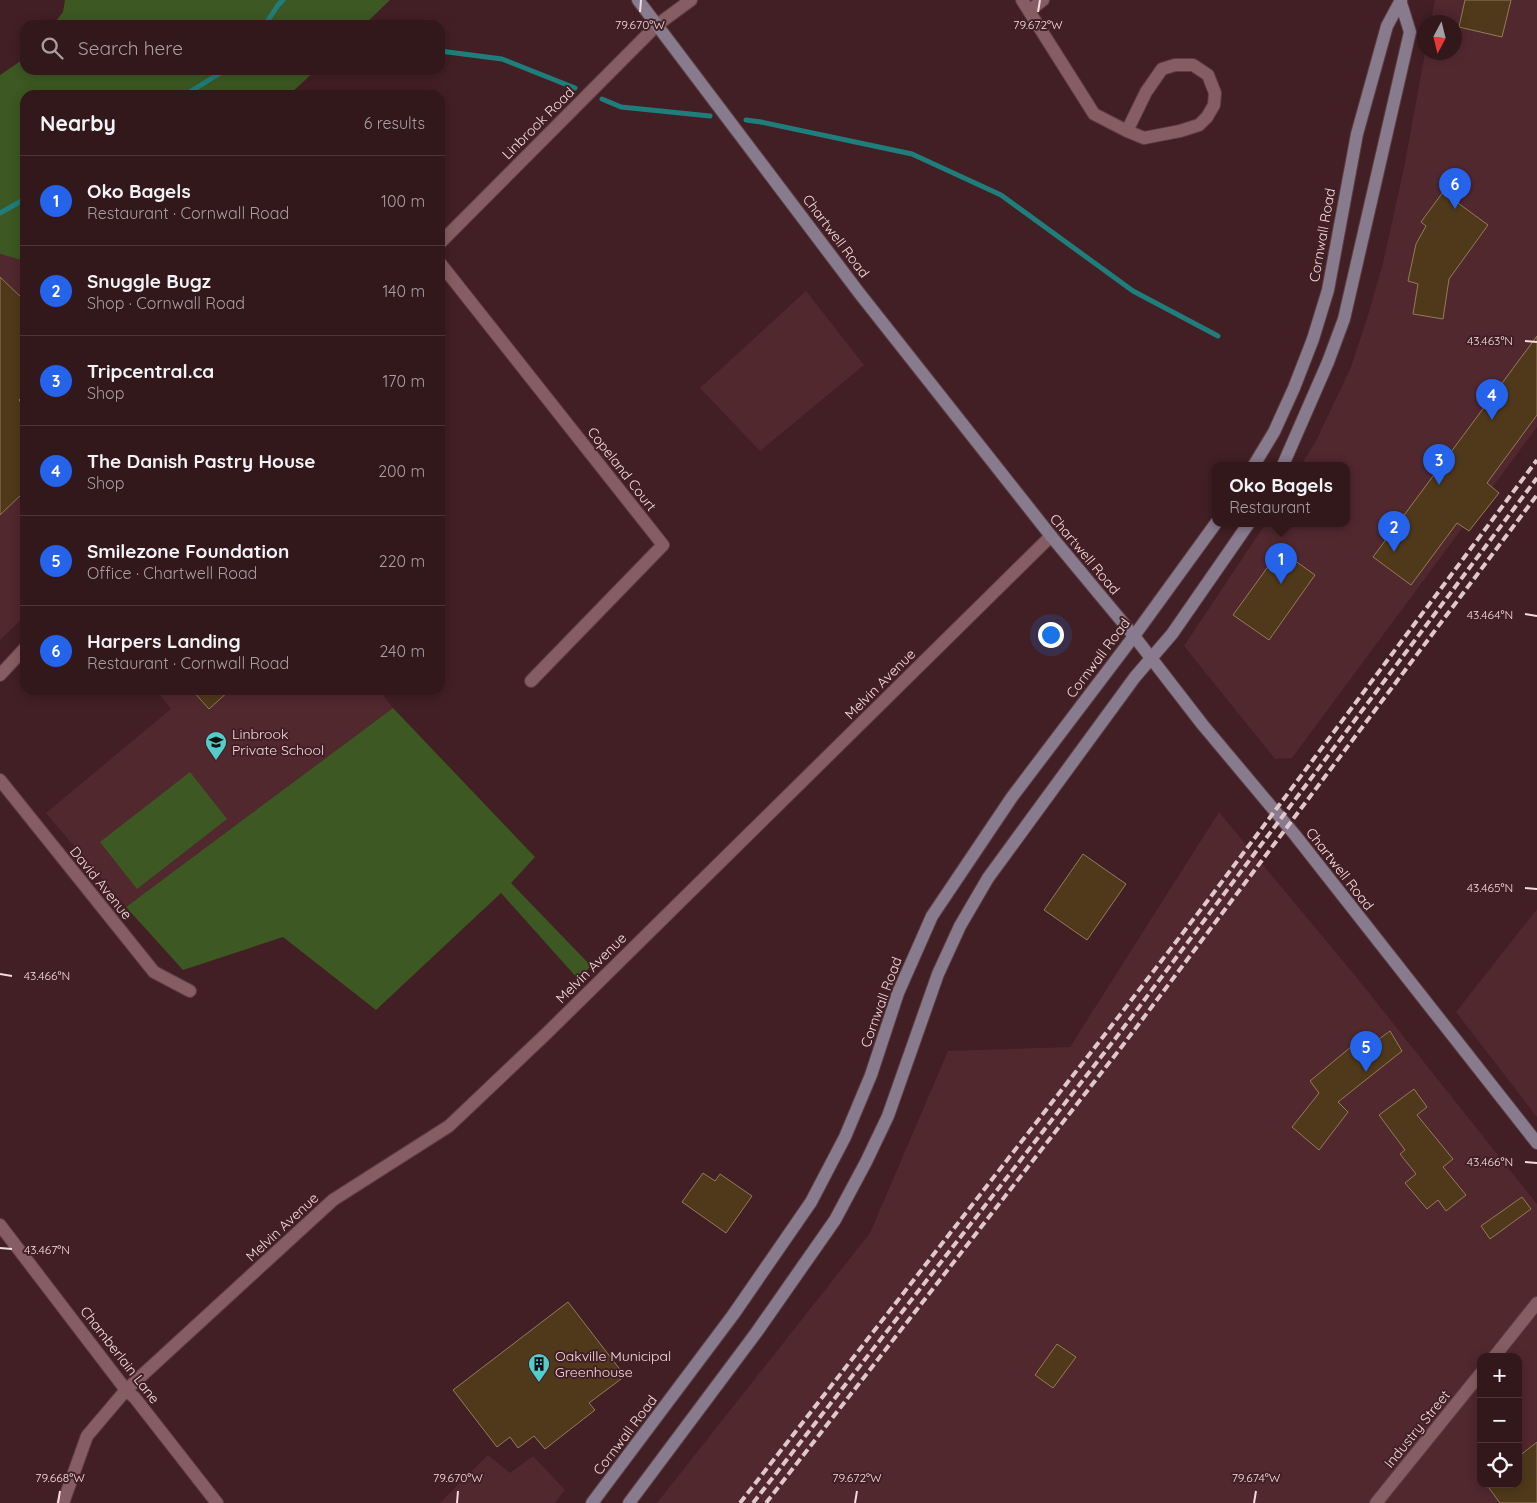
<!DOCTYPE html>
<html lang="en">
<head>
<meta charset="utf-8">
<style>
  :root { --surface:#32171b; --page:#3a2024; --text:#f1f3f6; --muted:#a89fa3; --line:#4d363a; --accent:#2563eb }
  body { margin:0; font-family:Quicksand,sans-serif; background:var(--page); color:var(--text) }
  .controls { position:absolute; right:15px; bottom:15px; display:grid; overflow:hidden; border-radius:10px; box-shadow:0 2px 12px #0003 }
  .controls button { width:45px; height:45px; display:grid; place-items:center; padding:0; border:0; border-bottom:1px solid var(--line); background:var(--surface); color:var(--text); font:25px sans-serif }
  .compass { position:absolute; left:1417px; top:15px; width:45px; height:45px; border-radius:50%; background:var(--surface); box-shadow:0 2px 12px #0003; rotate:187deg }
  .you { position:absolute; left:1050px; top:634px; width:18px; height:18px; margin:-12px; border:4px solid #fff; border-radius:50%; background:#1a73e8; box-shadow:0 0 0 8px #1a73e833 }
  .badge { display:grid; place-items:center; width:32px; height:32px; border-radius:50%; background:var(--accent); color:#fff; font-size:16px; font-weight:700 }
  .pin { position:absolute; translate:-50% -41px; filter:drop-shadow(0 1px 2px #0008) }
  .pin::after { content:''; position:absolute; top:26px; width:18px; height:15px; background:inherit; clip-path:polygon(0 0,100% 0,50% 100%) }
  .popup { position:absolute; left:1212px; top:462px; width:138px; height:65px; box-sizing:border-box; display:grid; place-content:center; border-radius:10px; background:var(--surface); filter:drop-shadow(0 1px 4px #0005); font-size:16px; white-space:nowrap; color:var(--muted) }
  .popup b { font-size:19px; color:var(--text) }
  .popup::after { content:''; position:absolute; left:50%; top:100%; margin-left:-10px; border:10px solid transparent; border-top-color:var(--surface) }
  .list { margin:0; padding:0; list-style:none }
  h2 { display:flex; justify-content:space-between; align-items:center; height:65px; margin:0; padding:0 20px; font-size:21px }
  h2 small { font-size:16px; font-weight:400; color:var(--muted) }
  .list li { display:grid; grid-template-columns:32px 1fr auto; gap:15px; align-items:center; box-sizing:border-box; height:90px; padding:0 20px; border-top:1px solid var(--line) }
  .list b { display:block; font-size:19px; white-space:nowrap }
  .list p { margin:0; font-size:16px; white-space:nowrap; color:var(--muted) }
  .list em { font-size:16px; font-style:normal; color:var(--muted) }
  .icon { flex:none; width:28px; height:28px; fill:none; stroke:currentColor; stroke-width:2; stroke-linecap:round; stroke-linejoin:round }
  .map { position:relative; flex:none; width:1537px; height:1503px; overflow:hidden }
  .search { position:absolute; background:var(--surface); box-shadow:0 2px 12px #0003; left:20px; top:20px; width:425px; height:55px; display:flex; align-items:center; gap:12px; box-sizing:border-box; padding:0 18px; border-radius:15px; color:var(--muted); font-size:19px }
  .panel { position:absolute; background:var(--surface); box-shadow:0 2px 12px #0003; left:20px; top:90px; width:425px; height:605px; border-radius:15px }
  .map>svg:first-child { display:block }
  .built { fill:#51282e; fill-rule:evenodd }
  .green { fill:#3d5823 }
  .lines { fill:none; stroke-linecap:round; stroke-linejoin:round }
  .stream { stroke:#1f7e7b; stroke-width:5 }
  .building { fill:#50391a; stroke:#947b5c }
  .street-casing { stroke:#5c3e43; stroke-width:14 }
  .secondary-casing { stroke:#5c3e43; stroke-width:14 }
  .street { stroke:#865d62; stroke-width:12 }
  .secondary { stroke:#897b8e; stroke-width:12 }
  .rail { stroke:#e0c7c9; stroke-width:4; stroke-dasharray:8 4; stroke-linecap:butt }
  .ticks { fill:none; stroke:#f3dbdd; stroke-width:2 }
  .labels { text-anchor:middle; dominant-baseline:central; stroke-width:4; stroke-linejoin:round; paint-order:stroke }
  .street-label { font-size:14px; fill:#f3dbdd; stroke:#421f24 }
  .poi-label { font-size:14px; fill:#f3dbdd; stroke:#421f24; text-anchor:start }
  .ticks-label { font-size:12px; text-anchor:middle; fill:#f3dbdd; stroke:#421f24; stroke-width:4; stroke-linejoin:round; paint-order:stroke }
</style>
</head>
<body>
<div class="map">
<svg width="1537" height="1503" viewBox="0 0 1537 1503">
  <rect width="100%" height="100%" fill="#421f24"/>
  <g class="built">
    <path d="M1435 0H1537V427L1292 758 1275 759 1184 646 1266 523H1346V465H1301L1315 443 1351 367 1369 312 1383 263 1404 168 1425 53 1454 52V22H1431Z"/>
    <path d="M0 254 25 261V616L0 640Z"/>
    <path d="M806 291 864 365 760 451 700 388Z"/>
    <path d="M156 690H379L393 708 126 907 46 813 171 709Z"/>
    <path d="M1219 812 1357 978 1537 1204V1503H657L870 1233 948 1051 1070 1047ZM1481 1357H1518V1484H1481Z"/>
    <path d="M1537 909V1117L1456 1012Z"/>
    <path d="M488 1455 510 1473 533 1456 565 1490 555 1503H440Z"/>
  </g>
  <g class="green">
    <path d="M65 0H390L364 25H53L63 12Z"/>
    <path d="M25 58V70H316L289 95H25V261L0 254V75Z"/>
    <path d="M393 708 535 857 511 883 591 966 578 979 501 893 376 1010 283 937 183 970 126 907Z"/>
    <path d="M190 772 227 819 137 889 100 842Z"/>
  </g>
  <g class="lines">
    <g class="stream">
      <path d="M265 25 278 5 283 0"/>
      <path d="M440 51 502 59 575 88"/>
      <path d="M185 95 225 70"/>
      <path d="M602 99 621 107 710 116"/>
      <path d="M746 120 761 122 912 154 1001 195 1133 291 1218 336"/>
      <path d="M0 213 25 199"/>
    </g>
  </g>
  <g class="building">
    <path d="M1465 0H1511L1502 37 1459 27Z"/>
    <path d="M1443 192 1488 225 1449 279 1443 319 1413 314 1418 284 1408 281 1416 244 1426 226 1421 222Z"/>
    <path d="M0 277 25 301V395L19 400 25 407V491L0 515Z"/>
    <path d="M1537 336V415L1487 483 1499 493 1469 531 1457 523 1411 585 1373 557Z"/>
    <path d="M1280 550 1315 575 1269 640 1233 615Z"/>
    <path d="M192 690H230L209 709Z"/>
    <path d="M1083 854 1126 884 1087 940 1044 910Z"/>
    <path d="M1390 1031 1402 1051 1338 1102 1348 1112 1319 1150 1292 1127 1319 1093 1310 1081 1364 1036 1371 1045Z"/>
    <path d="M1414 1089 1427 1107 1417 1115 1453 1159 1443 1167 1466 1195 1446 1211 1438 1200 1427 1209 1405 1183 1416 1174 1400 1154 1405 1150 1379 1115Z"/>
    <path d="M703 1173 715 1181 720 1174 752 1196 726 1233 682 1202Z"/>
    <path d="M1522 1197 1531 1209 1490 1239 1481 1226Z"/>
    <path d="M568 1302 625 1376 589 1403 595 1410 545 1449 534 1436 518 1448 510 1437 497 1447 453 1390Z"/>
    <path d="M1057 1344 1076 1357 1053 1388 1035 1375Z"/>
    <path d="M1537 1442V1503H1500L1486 1484H1518V1457Z"/>
  </g>
  <g class="lines">
    <g class="street-casing">
      <g id="street">
        <path d="M1022 0 1094 114 1127 131 1144 138 1180 131 1199 125 1207 117 1214 105 1215 93 1208 75 1193 65H1175L1162 69 1146 92 1127 131"/>
        <path d="M1030 10 1043 0"/>
        <path d="M440 243 657 25 691 0"/>
        <path d="M440 263 663 545 531 681"/>
        <path d="M0 675 25 648"/>
        <path d="M0 780 154 972 190 991"/>
        <path d="M0 1225 126 1390 135 1398 217 1503"/>
        <path d="M1494 1357 1537 1303"/>
        <path d="M63 1503 87 1436 126 1390 333 1200 449 1126 547 1033 1051 536"/>
        <path d="M1376 1503 1481 1373"/>
      </g>
    </g>
    <g class="secondary-casing">
      <g id="secondary">
        <path d="M638 0 860 294 1051 536 1134 636 1202 724 1295 835 1537 1143"/>
        <path d="M1254 465 1274 432 1294 388 1313 339 1328 290 1357 134 1387 26 1401 0"/>
        <path d="M1283 465 1328 362 1344 319 1410 32 1401 3"/>
        <path d="M592 1503 733 1315 811 1202 845 1137 871 1075 898 993 932 916 1012 797 1134 636 1216 523"/>
        <path d="M629 1503 756 1333 835 1220 866 1162 888 1116 938 974 960 926 988 878 1135 677 1172 634 1249 523"/>
      </g>
    </g>
    <use href="#street" class="street"/>
    <use href="#secondary" class="secondary"/>
    <g class="rail">
      <path d="M740 1503 1106 1033 1212 895 1537 460"/>
      <path d="M753 1503 1115 1039 1537 478"/>
      <path d="M766 1503 1123 1045 1537 495"/>
    </g>
  </g>
  <path class="ticks" d="M640 12 641 0M1038 12 1040 0M1525 341 1537 342M1525 614 1537 616M1525 888 1537 889M0 974 12 976M1525 1162 1537 1163M0 1248 12 1249M58 1503 60 1491M457 1503 458 1491M855 1503 857 1491M1254 1503 1256 1491"/>
  <defs>
    <g id="school-pin" transform="scale(1.125)"><path d="M0 17L-7.5 6A9.5 9.5 0 1 1 7.5 6Z" fill="#53cdc9" stroke="#421f24"/><path d="M0-5L7-2L0 1L-7-2ZM-4 1L0 2.5L4 1V4Q0 6-4 4Z" fill="#111"/></g>
    <g id="building-pin" transform="scale(1.125)"><path d="M0 17L-7.5 6A9.5 9.5 0 1 1 7.5 6Z" fill="#53cdc9" stroke="#421f24"/><path d="M-4-6H4V6H1V3H-1V6H-4ZM-2.5-4.3h1.7v1.8h-1.7ZM.8-4.3h1.7v1.8H.8ZM-2.5-1h1.7V.8h-1.7ZM.8-1h1.7V.8H.8Z" fill="#111"/></g>
  </defs>
  <g fill-rule="evenodd">
    <use href="#school-pin" x="216" y="742"/>
    <use href="#building-pin" x="539" y="1364"/>
  </g>
  <g class="labels">
    <g class="street-label">
      <text transform="translate(538 123) rotate(-45)">Linbrook Road</text>
      <text transform="translate(1322 235) rotate(-80)">Cornwall Road</text>
      <text transform="translate(836 236) rotate(53)">Chartwell Road</text>
      <text transform="translate(622 469) rotate(52)">Copeland Court</text>
      <text transform="translate(1085 554) rotate(50)">Chartwell Road</text>
      <text transform="translate(1098 658) rotate(-53)">Cornwall Road</text>
      <text transform="translate(880 684) rotate(-45)">Melvin Avenue</text>
      <text transform="translate(1340 869) rotate(52)">Chartwell Road</text>
      <text transform="translate(101 883) rotate(51)">David Avenue</text>
      <text transform="translate(591 968) rotate(-45)">Melvin Avenue</text>
      <text transform="translate(881 1002) rotate(-70)">Cornwall Road</text>
      <text transform="translate(282 1227) rotate(-43)">Melvin Avenue</text>
      <text transform="translate(120 1355) rotate(52)">Chamberlain Lane</text>
      <text transform="translate(1417 1429) rotate(-51)">Industry Street</text>
      <text transform="translate(625 1435) rotate(-53)">Cornwall Road</text>
    </g>
    <g class="poi-label">
      <text x="232" y="734">Linbrook<tspan x="232" dy="16">Private School</tspan></text>
      <text x="555" y="1356">Oakville Municipal<tspan x="555" dy="16">Greenhouse</tspan></text>
    </g>
  </g>
  <g class="ticks-label">
    <text x="640" y="29">79.670°W</text>
    <text x="1038" y="29">79.672°W</text>
    <text x="1490" y="345">43.463°N</text>
    <text x="1490" y="619">43.464°N</text>
    <text x="1490" y="892">43.465°N</text>
    <text x="47" y="980">43.466°N</text>
    <text x="1490" y="1166">43.466°N</text>
    <text x="47" y="1254">43.467°N</text>
    <text x="60" y="1482">79.668°W</text>
    <text x="458" y="1482">79.670°W</text>
    <text x="857" y="1482">79.672°W</text>
    <text x="1256" y="1482">79.674°W</text>
  </g>
</svg>
<div class="controls">
<button>+</button>
<button>−</button>
<button><svg class="icon" aria-label="locate" viewBox="0 0 24 24"><circle cx="12" cy="12" r="6"/><path d="M12 2v4M12 18v4M2 12h4M18 12h4"/></svg></button>
</div>
<svg class="compass" viewBox="-18 -18 36 36"><path d="M0-13l5 13h-10z" fill="#e53935"/><path d="M0 13l5-13h-10z" fill="#a89fa3"/></svg>
<div class="you"></div>
<div class="pin badge" style="left:1281px;top:584px">1</div>
<div class="popup"><b>Oko Bagels</b>Restaurant</div>
<div class="pin badge" style="left:1394px;top:552px">2</div>
<div class="pin badge" style="left:1439px;top:485px">3</div>
<div class="pin badge" style="left:1492px;top:420px">4</div>
<div class="pin badge" style="left:1366px;top:1072px">5</div>
<div class="pin badge" style="left:1455px;top:209px">6</div>
<div class="search"><svg class="icon" aria-label="search" viewBox="0 0 24 24"><circle cx="10" cy="10" r="6"/><path d="M15 15l6 6"/></svg>Search here</div>
<section class="panel">
<h2>Nearby<small>6 results</small></h2>
<ul class="list">
<li><span class="badge">1</span><div><b>Oko Bagels</b><p>Restaurant · Cornwall Road</p></div><em>100 m</em></li>
<li><span class="badge">2</span><div><b>Snuggle Bugz</b><p>Shop · Cornwall Road</p></div><em>140 m</em></li>
<li><span class="badge">3</span><div><b>Tripcentral.ca</b><p>Shop</p></div><em>170 m</em></li>
<li><span class="badge">4</span><div><b>The Danish Pastry House</b><p>Shop</p></div><em>200 m</em></li>
<li><span class="badge">5</span><div><b>Smilezone Foundation</b><p>Office · Chartwell Road</p></div><em>220 m</em></li>
<li><span class="badge">6</span><div><b>Harpers Landing</b><p>Restaurant · Cornwall Road</p></div><em>240 m</em></li>
</ul>
</section>
</div>
</body>
</html>
